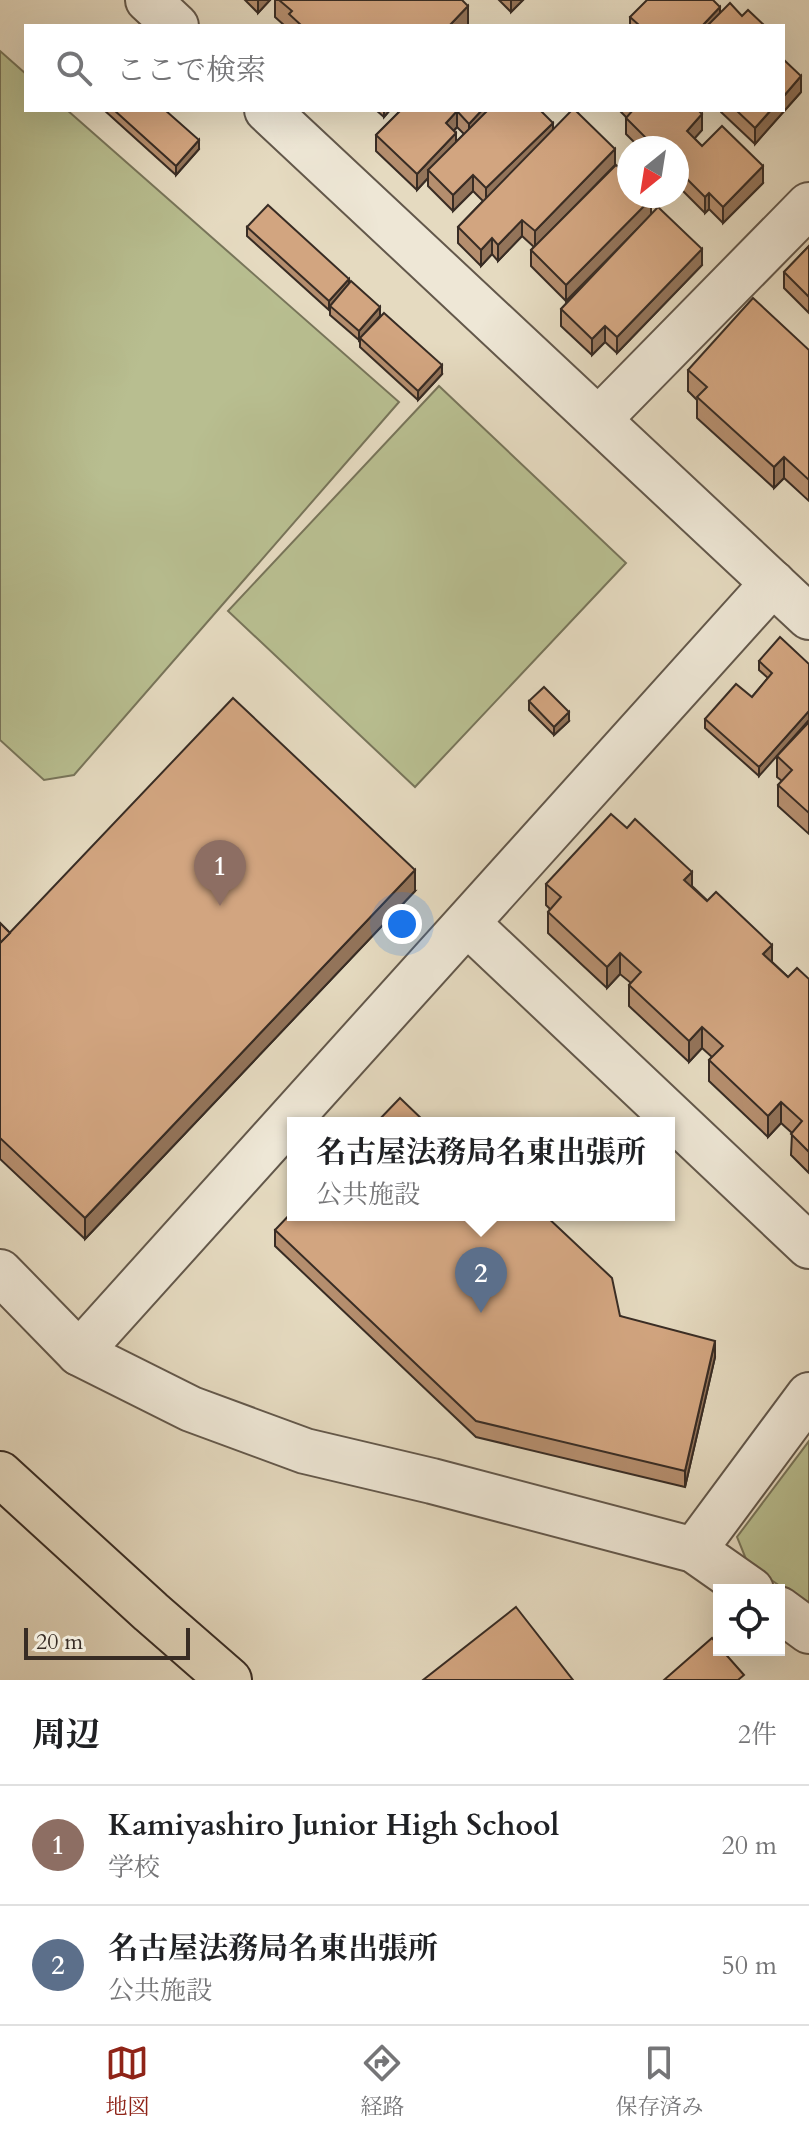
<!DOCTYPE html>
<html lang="ja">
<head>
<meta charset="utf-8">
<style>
  :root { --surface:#fff; --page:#f6f6f6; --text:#202124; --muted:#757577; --line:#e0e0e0; --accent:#8f2418 }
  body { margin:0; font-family:Cardo,"Noto Serif JP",serif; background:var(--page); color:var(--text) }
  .controls { position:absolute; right:24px; bottom:24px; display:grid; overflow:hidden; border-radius:0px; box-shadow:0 8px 32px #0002 }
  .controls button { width:72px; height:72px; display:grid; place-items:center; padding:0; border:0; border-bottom:2px solid var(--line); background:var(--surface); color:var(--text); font:40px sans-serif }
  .compass { position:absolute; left:617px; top:136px; width:72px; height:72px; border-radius:50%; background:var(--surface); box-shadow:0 8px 32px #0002; rotate:210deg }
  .scale { position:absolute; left:24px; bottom:20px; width:166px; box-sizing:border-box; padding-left:8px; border:4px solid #382c24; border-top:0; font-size:22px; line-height:28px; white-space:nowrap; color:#382c24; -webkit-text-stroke:6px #eee7d6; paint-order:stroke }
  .you { position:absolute; left:402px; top:924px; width:28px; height:28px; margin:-20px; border:6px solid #fff; border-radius:50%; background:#1a73e8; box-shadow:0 0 0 12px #1a73e833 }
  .badge { display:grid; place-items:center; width:52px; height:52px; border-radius:50%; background:var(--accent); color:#fff; font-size:26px; font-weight:700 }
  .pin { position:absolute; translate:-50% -66px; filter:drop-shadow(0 2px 4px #0008) }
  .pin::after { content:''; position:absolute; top:42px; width:28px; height:24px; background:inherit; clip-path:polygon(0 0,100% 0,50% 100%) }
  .popup { position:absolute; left:287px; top:1117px; width:388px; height:104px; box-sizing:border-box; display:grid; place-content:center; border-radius:0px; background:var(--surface); filter:drop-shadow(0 2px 6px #0005); font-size:26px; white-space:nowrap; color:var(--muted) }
  .popup b { font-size:30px; color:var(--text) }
  .popup::after { content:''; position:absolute; left:50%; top:100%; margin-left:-16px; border:16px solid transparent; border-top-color:var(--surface) }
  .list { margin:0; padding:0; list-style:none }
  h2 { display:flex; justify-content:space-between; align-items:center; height:104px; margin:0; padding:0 32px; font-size:34px }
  h2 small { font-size:26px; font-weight:400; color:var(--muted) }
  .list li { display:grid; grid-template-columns:52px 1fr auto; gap:24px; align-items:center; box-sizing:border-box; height:120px; padding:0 32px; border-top:2px solid var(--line) }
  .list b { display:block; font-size:30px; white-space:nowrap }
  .list p { margin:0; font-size:26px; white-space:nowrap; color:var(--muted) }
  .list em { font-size:26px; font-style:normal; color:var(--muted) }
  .icon { flex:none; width:44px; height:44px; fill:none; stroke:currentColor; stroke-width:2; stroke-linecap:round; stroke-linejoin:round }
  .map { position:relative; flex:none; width:809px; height:1680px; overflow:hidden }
  .search { position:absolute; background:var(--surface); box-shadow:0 8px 32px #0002; left:24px; right:24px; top:24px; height:88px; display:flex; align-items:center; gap:20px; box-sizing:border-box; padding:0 28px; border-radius:0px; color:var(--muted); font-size:30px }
  .sheet { height:344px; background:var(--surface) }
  nav { display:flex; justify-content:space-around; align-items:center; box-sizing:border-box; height:112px; border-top:2px solid var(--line); background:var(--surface); font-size:22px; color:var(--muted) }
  nav a { display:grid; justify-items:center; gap:4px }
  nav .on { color:var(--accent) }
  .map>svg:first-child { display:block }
  .green { fill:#b8be90; stroke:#78755a; stroke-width:2 }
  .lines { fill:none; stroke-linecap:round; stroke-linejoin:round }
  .minor-casing { stroke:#63584b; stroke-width:48 }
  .highway-casing { stroke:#382c24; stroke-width:48 }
  .minor { stroke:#eee7d6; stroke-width:44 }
  .highway { stroke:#e5dac0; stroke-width:44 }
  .wall { fill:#b58e6e; stroke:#382c24; stroke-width:2; fill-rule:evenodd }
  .shaded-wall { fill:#93745a; stroke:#382c24; stroke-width:2 }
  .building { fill:#d2a580; stroke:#382c24; stroke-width:2 }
</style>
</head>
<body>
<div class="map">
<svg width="809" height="1680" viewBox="0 0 809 1680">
  <rect width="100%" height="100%" fill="#e5dac0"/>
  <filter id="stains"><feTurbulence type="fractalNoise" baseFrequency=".0025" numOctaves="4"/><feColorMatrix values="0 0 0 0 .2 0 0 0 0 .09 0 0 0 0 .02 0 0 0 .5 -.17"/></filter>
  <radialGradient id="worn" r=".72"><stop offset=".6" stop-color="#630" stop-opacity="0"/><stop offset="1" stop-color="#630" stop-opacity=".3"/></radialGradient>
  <g class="green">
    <path d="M0 51 26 74V110H67L399 402 74 775 44 780 0 740Z"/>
    <path d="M439 386 626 563 415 787 228 611Z"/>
    <path d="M809 1441V1606L748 1564 737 1537Z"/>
  </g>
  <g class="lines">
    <g class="minor-casing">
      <g id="minor">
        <path d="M148 0 176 26"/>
        <path d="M267 110 809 617"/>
        <path d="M599 419 809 205"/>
        <path d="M468 924 809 1246"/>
        <path d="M0 1272 79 1353 191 1409 305 1451 432 1481 694 1550 751 1590"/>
        <path d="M79 1353 773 583"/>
        <path d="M694 1550 809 1395"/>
        <path d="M779 1609 809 1631"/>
      </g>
    </g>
    <g class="highway-casing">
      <path id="highway" d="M0 1474 151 1612 229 1680"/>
    </g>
    <use href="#minor" class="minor"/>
    <use href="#highway" class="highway"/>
  </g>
  <g class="wall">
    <path d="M245 0H270L258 13Z"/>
    <path d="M275 0H462L468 26H285L275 17Z"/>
    <path d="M499 0H523L511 12Z"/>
    <path d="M720 13 742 16 765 26H630V17Z"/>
    <path d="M801 92 755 144 721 112V110H783Z"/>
    <path d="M104 110H165L199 149 176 175Z"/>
    <path d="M376 110H390L384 117Z"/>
    <path d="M401 110H540L553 130 615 165 651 214 702 265 617 353 605 342 592 355 561 326V309L636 231 566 301 531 266V250L534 247 522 236 498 261 492 254 481 266 458 243V227L483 201 473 191 453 211 428 186V178L417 190 376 151V135ZM457 127 464 134 456 142 454 131Z"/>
    <path d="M619 110H698L702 130 694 138 702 146 763 183 723 223 709 209 705 213 677 185V148H640L626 134V117Z"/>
    <path d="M247 227 349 283 380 316 359 340 330 315V309L329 310 247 236Z"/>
    <path d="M809 246V313L784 288V272Z"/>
    <path d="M360 338 442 374 418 400 360 347Z"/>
    <path d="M809 350V501L784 478 774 488 697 418V400L688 391V370Z"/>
    <path d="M759 661 809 664 759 776 705 728V719L752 697 768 678 759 670Z"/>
    <path d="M529 701 569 721 554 735 529 710Z"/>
    <path d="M809 722V834L778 806V785L782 781 777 777V756Z"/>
    <path d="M627 828 692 886 788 977 809 979V1173L791 1155 792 1133 781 1123 768 1137 709 1081V1060L712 1057 702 1048 689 1062 629 1006V985L631 983 620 974 607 988 548 933V912L550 909 546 905V884Z"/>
    <path d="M415 891 85 1239 0 1159V923L10 933Z"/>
    <path d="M275 1230 620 1316 715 1357 685 1487 476 1437 275 1246Z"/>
  </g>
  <g class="shaded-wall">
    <path d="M258 0H270L258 13Z"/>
    <path d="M511 0H523L511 12Z"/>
    <path d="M468 6V26H449Z"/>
    <path d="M720 7V23L717 26H702Z"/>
    <path d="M801 76V92L755 144V128L771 110H783V97Z"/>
    <path d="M384 110H390L384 117Z"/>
    <path d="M482 110H497L469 140V124Z"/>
    <path d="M457 111V127L446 139V123Z"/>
    <path d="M702 114V130L687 147V131Z"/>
    <path d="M553 123V139L486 204V188Z"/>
    <path d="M456 133V149L428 170V178L417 190V174Z"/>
    <path d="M199 140V149L176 175V166Z"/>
    <path d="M615 149V165L535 247V231Z"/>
    <path d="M763 166V183L723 223V207Z"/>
    <path d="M473 175V191L453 211V195Z"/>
    <path d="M709 193V209L705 213V197Z"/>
    <path d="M651 199V215L566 301V285Z"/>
    <path d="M522 220V236L498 261V245Z"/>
    <path d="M492 238V254L481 266V250Z"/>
    <path d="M702 249V265L617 353V337Z"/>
    <path d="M349 279V287L330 306 329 310V301Z"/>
    <path d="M380 307V316L359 340V331Z"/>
    <path d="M605 326V342L592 355V339Z"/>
    <path d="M442 365V374L418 400V391Z"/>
    <path d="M784 457V478L774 488V467Z"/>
    <path d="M809 711V720L759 776V767Z"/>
    <path d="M569 712V721L554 735V727Z"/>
    <path d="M415 870V891L85 1239V1218Z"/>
    <path d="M692 872V893L684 880Z"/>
    <path d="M772 945V966L763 954Z"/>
    <path d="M620 953V974L607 988V967Z"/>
    <path d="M702 1027V1048L689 1062V1041Z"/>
    <path d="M781 1102V1123L768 1137V1116Z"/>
    <path d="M715 1341V1357L685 1487V1471Z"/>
  </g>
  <g class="building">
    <path d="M279 0H462L468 6 449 26H302L289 14 292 11Z"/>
    <path d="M647 0H713L720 7 702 26H640L630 17Z"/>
    <path d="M730 3 742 16 748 10 765 26H707Z"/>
    <path d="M783 59 801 76 783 97Z"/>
    <path d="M114 110H165L199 140 176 166Z"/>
    <path d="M401 110H482L469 124 457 111 446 123 456 133 417 174 376 135Z"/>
    <path d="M488 110H540L553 123 486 188 473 175 453 195 428 170Z"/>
    <path d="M572 110H575L615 149 535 231 522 220 498 245 492 238 481 250 458 227Z"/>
    <path d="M633 110H698L702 114 687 131 702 146 722 126 763 166 723 207 709 193 705 197 677 169V148H656L626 118Z"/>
    <path d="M736 110H771L755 128Z"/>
    <path d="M616 165 629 177V196H648L651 199 566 285 531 250Z"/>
    <path d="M268 205 349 279 329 301 247 227Z"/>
    <path d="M658 207 702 249 617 337 605 326 592 339 561 309Z"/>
    <path d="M809 246V297L784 272Z"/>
    <path d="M351 281 380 307 359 331 330 306Z"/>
    <path d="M753 298 809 350V480L784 457 774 467 697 397 707 387 688 370Z"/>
    <path d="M384 313 442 365 418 391 360 338Z"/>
    <path d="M780 637 809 664V711L759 767 705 719 736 684 752 697 772 673 759 661Z"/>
    <path d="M544 687 569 712 554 727 529 701Z"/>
    <path d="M233 698 415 870 85 1218 0 1138V943Z"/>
    <path d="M809 722V813L778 785 792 770 777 756Z"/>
    <path d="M611 814 627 828 635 819 692 872 684 880 707 901 716 892 772 945 763 954 788 977 797 968 809 979V1152L791 1134 802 1121 781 1102 768 1116 709 1060 723 1046 702 1027 689 1041 629 985 641 972 620 953 607 967 548 912 561 897 546 884Z"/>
    <path d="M0 923 10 933 0 943Z"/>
    <path d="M400 1098 426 1123H376Z"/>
    <path d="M293 1211V1215H545L612 1278 620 1316 715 1341 685 1471 476 1421 275 1230Z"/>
    <path d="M516 1607 573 1680H423Z"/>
    <path d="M712 1638 719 1646V1650H722L744 1675 738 1680H664Z"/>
  </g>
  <rect width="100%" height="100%" filter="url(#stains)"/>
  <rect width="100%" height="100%" fill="url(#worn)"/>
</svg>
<div class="controls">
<button><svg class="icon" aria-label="locate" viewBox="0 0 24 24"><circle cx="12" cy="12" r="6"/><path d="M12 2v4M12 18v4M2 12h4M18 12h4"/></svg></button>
</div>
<svg class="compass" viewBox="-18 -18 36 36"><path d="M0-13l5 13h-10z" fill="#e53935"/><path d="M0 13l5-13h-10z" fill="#757577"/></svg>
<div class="scale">20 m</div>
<div class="you"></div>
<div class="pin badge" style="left:220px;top:906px;background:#8d6e63">1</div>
<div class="pin badge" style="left:481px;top:1313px;background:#5c6f8a">2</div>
<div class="popup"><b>名古屋法務局名東出張所</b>公共施設</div>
<div class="search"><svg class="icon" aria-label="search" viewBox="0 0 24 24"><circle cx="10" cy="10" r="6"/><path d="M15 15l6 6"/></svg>ここで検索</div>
</div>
<section class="sheet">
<h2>周辺<small>2件</small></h2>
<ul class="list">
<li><span class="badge" style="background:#8d6e63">1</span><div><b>Kamiyashiro Junior High School</b><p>学校</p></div><em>20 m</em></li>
<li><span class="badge" style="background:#5c6f8a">2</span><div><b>名古屋法務局名東出張所</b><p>公共施設</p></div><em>50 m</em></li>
</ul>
</section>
<nav>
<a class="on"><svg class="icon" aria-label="map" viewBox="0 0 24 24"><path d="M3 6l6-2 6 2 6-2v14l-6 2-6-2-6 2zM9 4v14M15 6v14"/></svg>地図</a>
<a><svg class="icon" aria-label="directions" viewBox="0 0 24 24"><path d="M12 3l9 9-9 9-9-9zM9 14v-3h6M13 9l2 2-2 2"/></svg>経路</a>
<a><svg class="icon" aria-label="saved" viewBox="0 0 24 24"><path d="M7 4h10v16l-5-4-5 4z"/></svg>保存済み</a>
</nav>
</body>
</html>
